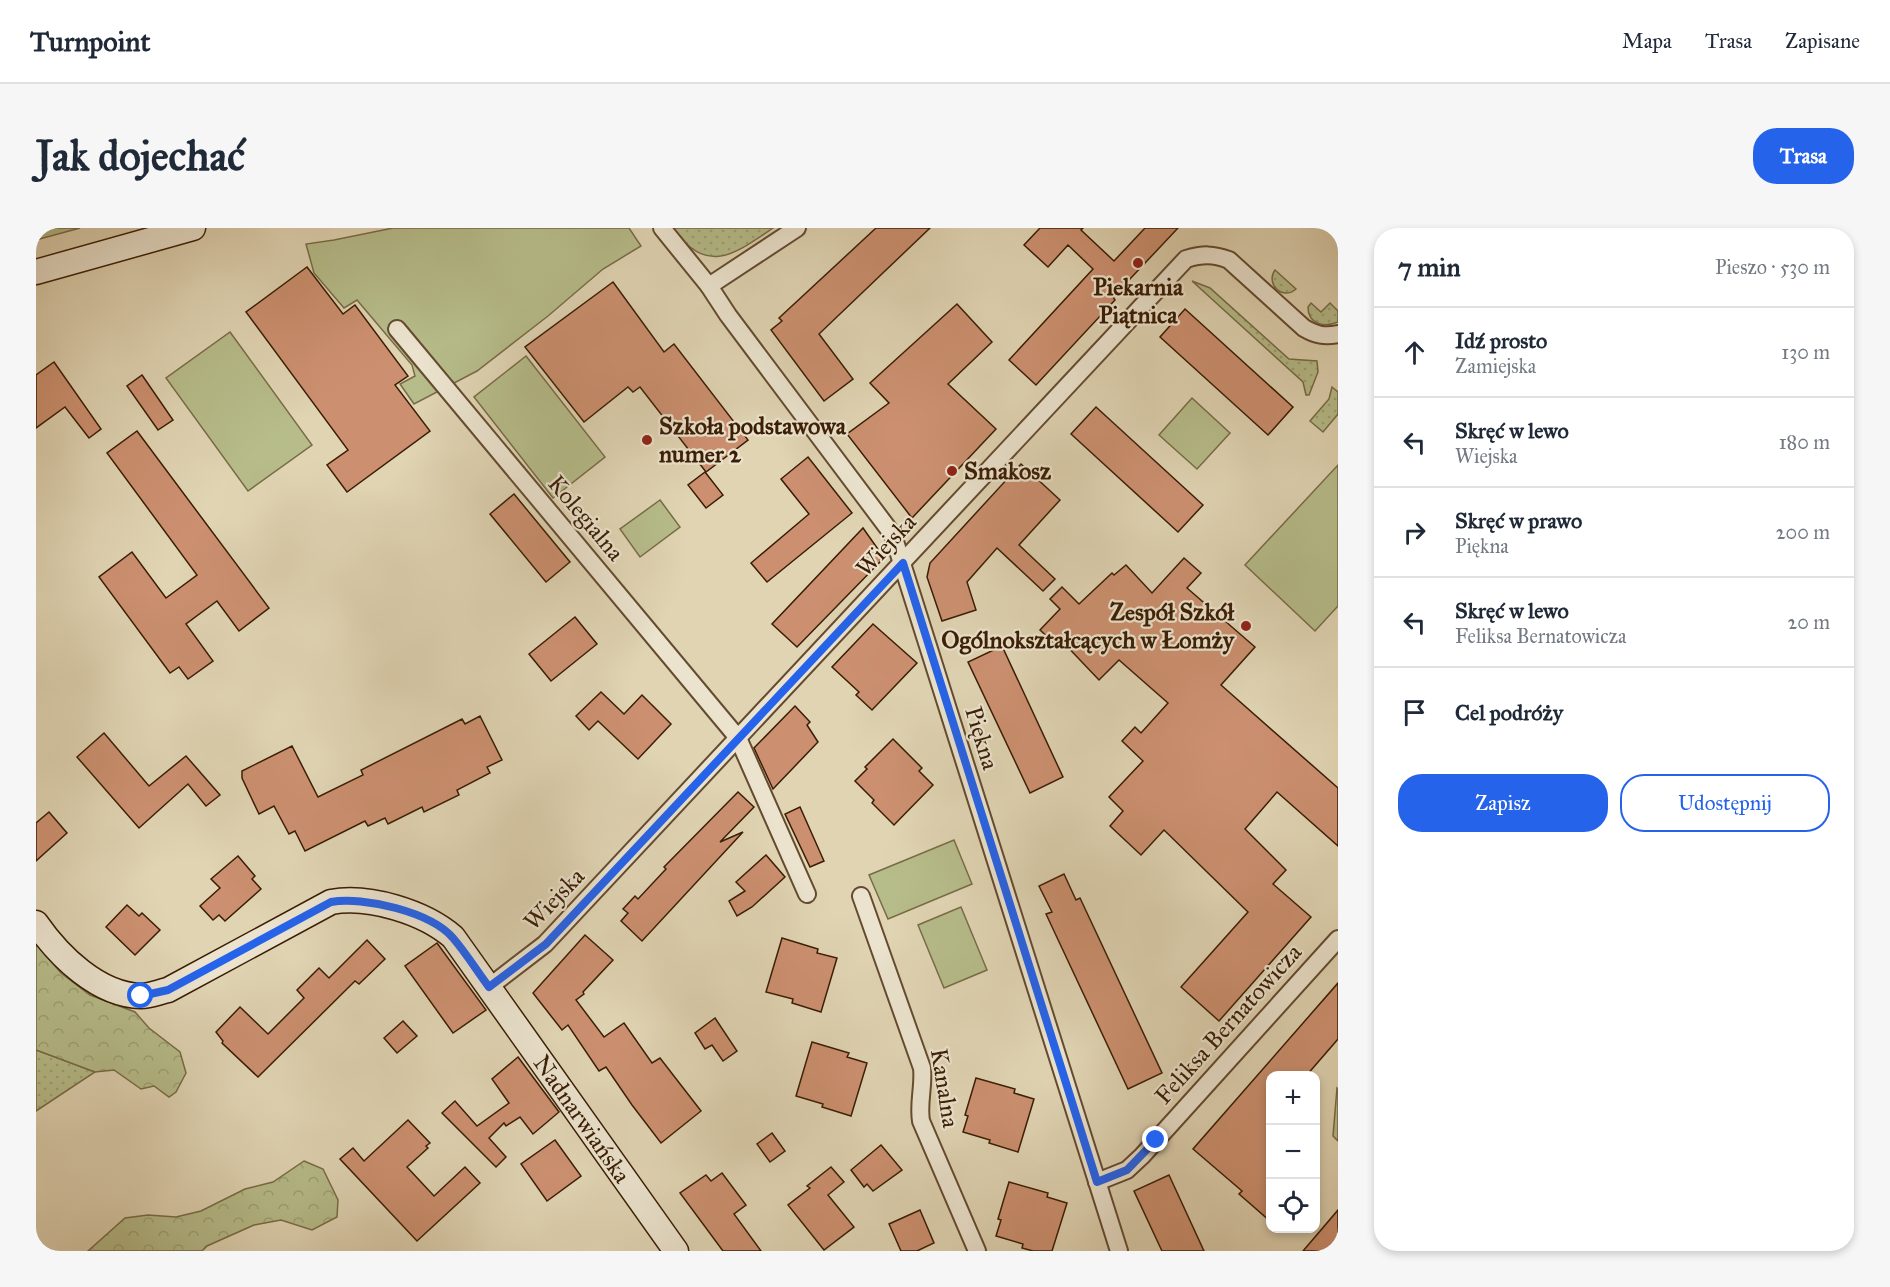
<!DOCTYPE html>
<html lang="pl">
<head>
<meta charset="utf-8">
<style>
  :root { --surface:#fff; --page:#f6f6f7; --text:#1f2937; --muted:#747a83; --line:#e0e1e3; --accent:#2563eb }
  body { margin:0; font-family:"IM FELL Great Primer",serif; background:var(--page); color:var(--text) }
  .controls { position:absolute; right:18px; bottom:18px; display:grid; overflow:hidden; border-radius:12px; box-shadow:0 3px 9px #0003 }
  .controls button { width:54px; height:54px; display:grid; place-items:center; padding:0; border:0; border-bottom:2px solid var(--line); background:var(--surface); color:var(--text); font:30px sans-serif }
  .stop { position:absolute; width:18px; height:18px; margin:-14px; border:4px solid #2563eb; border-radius:50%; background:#fff }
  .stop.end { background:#2563eb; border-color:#fff; box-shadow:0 2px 6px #0008 }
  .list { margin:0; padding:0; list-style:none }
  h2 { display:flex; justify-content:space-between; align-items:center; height:78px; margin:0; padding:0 24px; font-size:26px }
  h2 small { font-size:20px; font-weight:400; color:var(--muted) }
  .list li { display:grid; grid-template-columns:39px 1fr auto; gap:18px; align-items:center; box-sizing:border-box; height:90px; padding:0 24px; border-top:2px solid var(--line) }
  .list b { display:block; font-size:22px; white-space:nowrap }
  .list p { margin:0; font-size:20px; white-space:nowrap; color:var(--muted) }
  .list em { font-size:20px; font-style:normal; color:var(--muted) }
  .actions { display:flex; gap:12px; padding:18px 24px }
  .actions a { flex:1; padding:14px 0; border:2px solid var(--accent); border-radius:24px; text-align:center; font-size:21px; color:var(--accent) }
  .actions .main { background:var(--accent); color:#fff }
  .icon { flex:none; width:33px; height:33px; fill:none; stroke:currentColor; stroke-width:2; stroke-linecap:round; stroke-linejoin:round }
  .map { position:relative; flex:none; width:1302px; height:1023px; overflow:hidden; border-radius:24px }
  header { display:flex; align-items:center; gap:36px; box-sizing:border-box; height:84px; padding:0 30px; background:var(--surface); border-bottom:2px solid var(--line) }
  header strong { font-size:28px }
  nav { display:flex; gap:33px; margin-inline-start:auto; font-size:21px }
  .intro { display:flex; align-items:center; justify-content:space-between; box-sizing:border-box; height:144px; padding:0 36px }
  h1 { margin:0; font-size:42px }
  .button { padding:15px 27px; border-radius:24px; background:var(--accent); color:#fff; font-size:21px; font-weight:700 }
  main { display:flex; gap:36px; padding:0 36px }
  aside { flex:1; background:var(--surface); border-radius:24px; box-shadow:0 3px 9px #0003 }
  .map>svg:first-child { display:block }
  .grass { fill:url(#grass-dots); stroke:#786c47; stroke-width:1.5 }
  .forest { fill:url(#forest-crowns); stroke:#786c47; stroke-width:1.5 }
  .park { fill:#b6bc8a; stroke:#786c47; stroke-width:1.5 }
  .building { fill:#cc9070; stroke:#3a1d04; stroke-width:1.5 }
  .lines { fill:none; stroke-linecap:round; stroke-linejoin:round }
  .street-casing { stroke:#644b30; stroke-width:20 }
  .secondary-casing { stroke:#3a1d04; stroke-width:27 }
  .street { stroke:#ebe3ce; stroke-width:16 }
  .secondary { stroke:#ebe3ce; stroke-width:24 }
  .route { stroke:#2563eb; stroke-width:8 }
  .poi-dot { fill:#8f2418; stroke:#ebe3ce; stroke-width:2 }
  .labels { text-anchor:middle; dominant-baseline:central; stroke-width:4.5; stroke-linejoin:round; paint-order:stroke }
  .poi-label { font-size:24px; font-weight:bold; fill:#3a1d04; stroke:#ebe3ce; text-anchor:start }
  .street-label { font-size:24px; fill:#3a1d04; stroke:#ebe3ce }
</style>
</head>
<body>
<header>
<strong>Turnpoint</strong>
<nav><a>Mapa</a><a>Trasa</a><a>Zapisane</a></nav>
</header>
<div class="intro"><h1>Jak dojechać</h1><a class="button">Trasa</a></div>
<main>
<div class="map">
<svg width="1302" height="1023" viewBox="0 0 1302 1023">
  <defs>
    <pattern id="grass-dots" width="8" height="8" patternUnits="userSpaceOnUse" patternTransform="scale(1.5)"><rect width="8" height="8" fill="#b6bc8a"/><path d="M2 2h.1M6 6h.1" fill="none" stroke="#9da175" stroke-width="1.8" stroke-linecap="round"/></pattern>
    <pattern id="forest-crowns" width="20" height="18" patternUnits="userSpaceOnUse" patternTransform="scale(1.5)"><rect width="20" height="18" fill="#b6bc8a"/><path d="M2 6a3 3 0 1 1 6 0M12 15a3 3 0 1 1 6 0" fill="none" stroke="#9da175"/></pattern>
  </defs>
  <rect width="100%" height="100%" fill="#e0d4b3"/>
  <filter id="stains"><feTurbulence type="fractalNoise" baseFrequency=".00333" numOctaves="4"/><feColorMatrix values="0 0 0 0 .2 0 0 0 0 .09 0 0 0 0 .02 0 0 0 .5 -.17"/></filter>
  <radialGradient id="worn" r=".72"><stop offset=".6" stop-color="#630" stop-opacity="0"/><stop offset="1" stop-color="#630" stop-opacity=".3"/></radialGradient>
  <g class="grass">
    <path d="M636 0H737C696 28 672 47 636 0Z"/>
    <path d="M1239 42 1260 61C1247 73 1229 56 1239 42Z"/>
    <path d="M1156 53 1174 60 1253 131 1281 133 1282 144 1273 167H1270L1267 154Z"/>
    <path d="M1275 75 1285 84 1294 75 1302 83V94C1288 100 1272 96 1272 79Z"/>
    <path d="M1296 159 1302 164V186L1287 204 1274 193 1293 171Z"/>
    <path d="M0 822 59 844 0 883Z"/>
  </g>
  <g class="forest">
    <path d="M0 716 25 745 54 767 99 784 113 800 144 824 150 845 140 864 133 869 118 858 105 861 78 842 59 844 0 822Z"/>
    <path d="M268 933 287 941 302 972 301 989 276 1002 245 992 218 997 171 1018 166 1023H52L89 990 112 987 140 989 165 983 209 961 237 954Z"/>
  </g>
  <g class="park">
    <path d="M0 0H44L0 12Z"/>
    <path d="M357 0H593L605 18 567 41 512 88 441 143 378 176 364 156 379 148 376 137 321 72 308 80 278 45 270 16 298 12Z"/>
    <path d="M194 104 276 217 212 263 130 150Z"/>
    <path d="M490 128 569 229 517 270 438 169Z"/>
    <path d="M1156 170 1194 205 1161 241 1123 207Z"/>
    <path d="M1302 237V378L1279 403 1209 337Z"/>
    <path d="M624 272 644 299 604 329 584 301Z"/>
    <path d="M918 612 936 656 852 691 833 647Z"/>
    <path d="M925 679 951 742 908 760 882 697Z"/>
    <path d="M1301 860 1302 861V913L1297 908Z"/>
  </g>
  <g class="building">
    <path d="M840 0H894L783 106 817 151 788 173 735 102 746 93 743 90Z"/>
    <path d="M1004 0H1047L1045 2 1078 33 1109 0H1142L1077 69 1079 72 1000 157 973 132 1057 41 1032 17 1012 39 988 17Z"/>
    <path d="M271 39 307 86 319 77 372 148 359 157 394 203 311 264 291 237 312 222 210 84Z"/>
    <path d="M577 54 628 124 638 116 712 212 670 244 604 159 597 164 592 159 548 194 489 119Z"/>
    <path d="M921 76 956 114 912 156 960 201 876 290 811 206 853 175 834 155Z"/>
    <path d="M1149 81 1257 179 1232 207 1124 109Z"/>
    <path d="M18 134 65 201 53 210 29 179 0 200V147Z"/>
    <path d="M106 147 137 192 122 202 91 158Z"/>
    <path d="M1060 179 1167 277 1142 304 1035 206Z"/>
    <path d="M101 203 233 380 203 403 181 373 150 396 177 433 152 451 143 439 134 445 63 349 96 324 130 370 161 347 71 225Z"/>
    <path d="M772 229 816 285 731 354 715 335 773 286 745 251Z"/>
    <path d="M985 236 1024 272 983 317 1019 351 1007 363 961 320 931 354 940 382 906 393 891 349 894 335Z"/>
    <path d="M669 244 687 267 670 280 652 257Z"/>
    <path d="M478 266 534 334 510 354 454 286Z"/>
    <path d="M827 300 844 324V334L761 419 736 396Z"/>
    <path d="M1148 330 1165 345 1151 360 1219 419 1185 457 1302 560V618L1241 564 1209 601 1250 642 1237 656 1275 689 1183 793 1145 759 1212 684 1128 602 1105 627 1074 598 1087 583 1073 569 1107 533 1086 513 1099 499 1105 505 1132 475 1083 432 1063 452 1024 411 1019 416 1004 402 1024 381 1014 371 1026 359 1043 376 1076 345 1078 347 1090 337 1116 365Z"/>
    <path d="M539 389 561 416 515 453 493 426Z"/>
    <path d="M837 396 881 435 836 482 820 467 823 464 796 439Z"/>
    <path d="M966 418 1027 549 994 565 932 434Z"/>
    <path d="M565 464 588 486 606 467 635 496 602 531 562 493 553 502 540 488Z"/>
    <path d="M759 478 774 494 771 497 782 514 737 561 718 520Z"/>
    <path d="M444 488 466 532 451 539 454 545 421 562 423 567 388 584 386 579 352 596 349 590 332 598 329 593 269 623 259 603 253 606 238 578 223 586 206 550V543L256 518 282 569 327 547 325 542 426 491 429 496Z"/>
    <path d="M68 505 113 558 150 528 184 567 170 578 152 556 103 600 41 529Z"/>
    <path d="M857 511 886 540 883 543 897 557 858 597 836 575 838 572 819 553 831 541 829 539Z"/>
    <path d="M702 564 718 579 684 614 707 604 606 713 585 693 592 685 587 681 599 668 602 671 630 641 628 639Z"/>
    <path d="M764 579 788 633 774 639 749 586Z"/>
    <path d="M13 584 31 605 0 633V595Z"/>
    <path d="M730 627 749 649 716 679 701 688 693 673 709 663 700 654Z"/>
    <path d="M202 628 219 648 216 651 225 661 189 693 183 687 177 692 164 678 184 660 175 651Z"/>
    <path d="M1028 646 1040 672 1044 670 1126 845 1092 861 1010 686 1016 684 1003 658Z"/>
    <path d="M91 677 103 688 106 685 124 702 99 727 70 699Z"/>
    <path d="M549 707 577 732 547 764 548 766 540 772 568 809 588 795 616 835 624 830 665 883 625 915 596 877 570 839 563 843 532 797 526 802 497 765Z"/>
    <path d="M746 710 782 721 781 725 801 730 785 784 756 775 757 771 730 764Z"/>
    <path d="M331 712 349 731 323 756 319 753 222 849 186 815 187 813 180 804 204 779 232 806 268 770 261 762 283 740 293 750Z"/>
    <path d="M401 715 450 782 417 805 369 738Z"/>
    <path d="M1302 755V811L1270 848H1234V993L1203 966 1206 963 1157 921Z"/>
    <path d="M679 790 701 823 687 833 676 817 669 821 659 805Z"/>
    <path d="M367 793 381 808 361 825 348 810Z"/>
    <path d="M776 814 813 825 811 829 831 835 815 888 786 879 787 876 760 868Z"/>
    <path d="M482 829 523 884 497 906 484 889 470 898 468 895 453 910 470 929 460 939 406 885 419 873 441 898 473 875 456 851Z"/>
    <path d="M940 850 979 861 978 865 998 871 982 924 953 915 954 912 927 904 932 888 929 887Z"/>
    <path d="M372 892 394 915 390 918 392 920 371 939 398 968 429 939 444 955 381 1013 304 931 317 920 328 933Z"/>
    <path d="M736 905 749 923 734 934 721 916Z"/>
    <path d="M519 912 545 948 511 973 485 936Z"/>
    <path d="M845 917 866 942 837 963 831 956 828 959 815 942Z"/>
    <path d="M795 939 808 954 792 967 818 999 788 1022 752 977 774 960 771 958Z"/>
    <path d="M686 945 710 977 698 986 725 1023H687L644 965 670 947 675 953Z"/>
    <path d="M1133 947 1168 1023H1126L1098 963Z"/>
    <path d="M973 954 1012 965 1011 969 1031 975 1016 1023H997L986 1020 987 1016 960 1008 965 992 962 991Z"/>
    <path d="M884 982 898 1015 881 1023H865L853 996Z"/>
    <path d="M1302 982V1023H1267Z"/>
  </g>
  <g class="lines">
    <g class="street-casing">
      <g id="street">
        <path d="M626 0 673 58 692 87 857 307 1083 1023"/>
        <path d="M673 58 761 0"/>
        <path d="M361 101 702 510 771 666"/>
        <path d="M825 668 886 840C888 858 882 875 885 893L941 1023"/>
        <path d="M453 759 509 716 1150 31C1167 26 1177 26 1193 32L1268 100C1280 107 1289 109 1302 106"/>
        <path d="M1061 954 1091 942 1106 928 1302 711"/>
      </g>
    </g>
    <g class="secondary-casing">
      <g id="secondary">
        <path d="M0 44 157 0"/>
        <path d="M0 695C23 728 62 767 105 768 114 768 123 764 132 762L295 674C333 667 388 684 417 709L640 1023"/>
      </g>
    </g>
    <use href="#street" class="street"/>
    <use href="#secondary" class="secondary"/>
  </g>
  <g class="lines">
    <path class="route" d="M105 768 132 762 295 674C327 668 395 684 417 710 430 725 441 743 453 759L510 716 867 335 1061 954 1091 942 1120 912"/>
  </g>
  <g class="poi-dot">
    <circle cx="1102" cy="35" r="6"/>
    <circle cx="611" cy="212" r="6"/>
    <circle cx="916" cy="243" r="6"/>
    <circle cx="1210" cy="398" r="6"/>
  </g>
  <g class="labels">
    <g class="poi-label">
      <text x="1102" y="59" text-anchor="middle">Piekarnia<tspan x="1102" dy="28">Piątnica</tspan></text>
      <text x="623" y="198">Szkoła podstawowa<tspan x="623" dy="28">numer 2</tspan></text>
      <text x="928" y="243">Smakosz</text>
      <text x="1198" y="384" text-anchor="end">Zespół Szkół<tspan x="1198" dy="28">Ogólnokształcących w Łomży</tspan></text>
    </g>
    <g class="street-label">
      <text transform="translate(550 290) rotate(50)">Kolegialna</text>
      <text transform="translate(850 317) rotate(-47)">Wiejska</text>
      <text transform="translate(946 510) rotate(73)">Piękna</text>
      <text transform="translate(518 671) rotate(-46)">Wiejska</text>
      <text transform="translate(1192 796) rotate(-48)">Feliksa Bernatowicza</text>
      <text transform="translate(909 860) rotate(81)">Kanalna</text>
      <text transform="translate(546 891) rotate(55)">Nadnarwiańska</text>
    </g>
  </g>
  <rect width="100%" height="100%" filter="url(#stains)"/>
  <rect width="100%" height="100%" fill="url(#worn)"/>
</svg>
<div class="controls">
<button>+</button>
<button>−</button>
<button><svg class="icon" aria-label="locate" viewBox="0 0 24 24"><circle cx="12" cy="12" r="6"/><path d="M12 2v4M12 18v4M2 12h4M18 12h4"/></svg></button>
</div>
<div class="stop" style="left:105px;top:768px"></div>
<div class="stop end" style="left:1120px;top:912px"></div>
</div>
<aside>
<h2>7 min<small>Pieszo · 530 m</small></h2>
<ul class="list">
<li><svg class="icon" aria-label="ahead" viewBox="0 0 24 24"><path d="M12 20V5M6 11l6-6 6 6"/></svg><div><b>Idź prosto</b><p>Zamiejska</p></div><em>130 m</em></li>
<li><svg class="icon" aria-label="left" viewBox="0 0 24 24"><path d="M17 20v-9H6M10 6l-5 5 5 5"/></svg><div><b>Skręć w lewo</b><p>Wiejska</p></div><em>180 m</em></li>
<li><svg class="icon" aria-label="right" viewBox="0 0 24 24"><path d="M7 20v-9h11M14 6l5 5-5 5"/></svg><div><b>Skręć w prawo</b><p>Piękna</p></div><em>200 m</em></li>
<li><svg class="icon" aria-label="left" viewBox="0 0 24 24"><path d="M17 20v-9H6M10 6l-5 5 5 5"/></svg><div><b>Skręć w lewo</b><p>Feliksa Bernatowicza</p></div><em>20 m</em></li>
<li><svg class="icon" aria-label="arrive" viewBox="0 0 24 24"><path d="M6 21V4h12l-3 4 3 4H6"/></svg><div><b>Cel podróży</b></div></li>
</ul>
<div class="actions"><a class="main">Zapisz</a><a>Udostępnij</a></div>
</aside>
</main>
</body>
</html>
